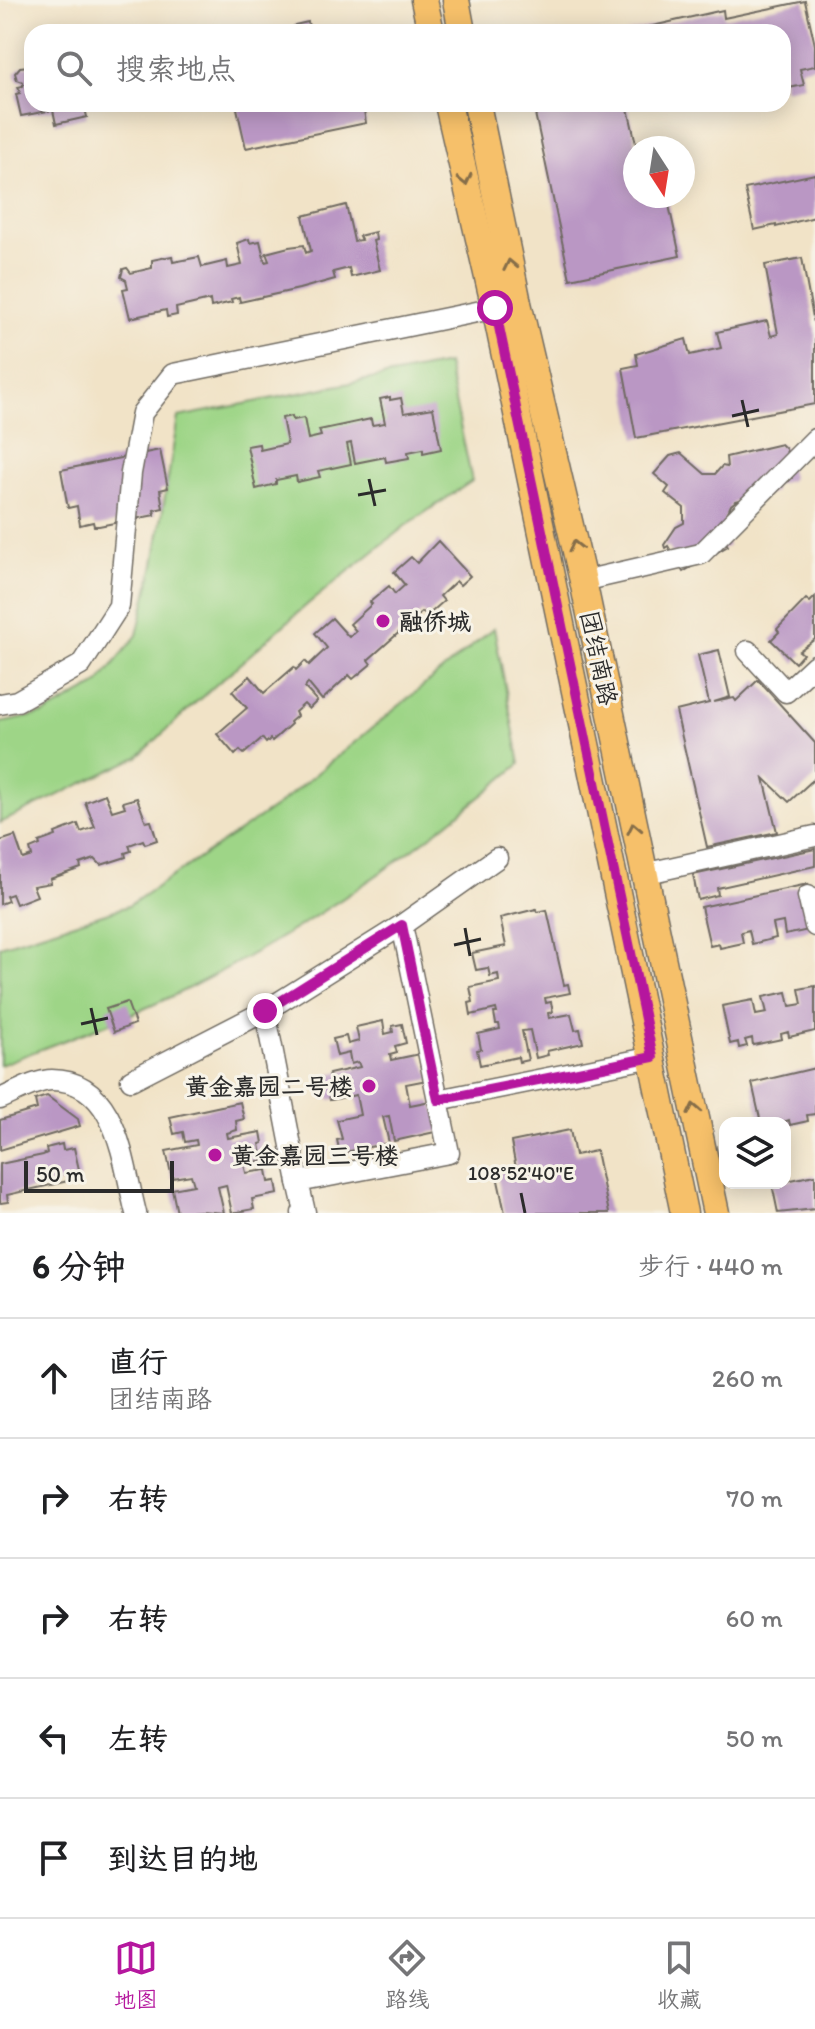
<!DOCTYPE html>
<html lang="zh">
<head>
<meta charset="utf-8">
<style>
  :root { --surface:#fff; --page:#f6f6f6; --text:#202124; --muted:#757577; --line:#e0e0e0; --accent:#b5179e }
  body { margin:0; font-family:Itim,"LXGW WenKai TC",sans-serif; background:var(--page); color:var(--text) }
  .controls { position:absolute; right:24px; bottom:24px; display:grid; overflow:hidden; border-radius:16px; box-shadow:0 4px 20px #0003 }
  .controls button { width:72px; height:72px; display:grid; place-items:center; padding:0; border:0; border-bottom:2px solid var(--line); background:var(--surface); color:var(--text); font:40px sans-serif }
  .compass { position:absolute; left:623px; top:136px; width:72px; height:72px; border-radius:50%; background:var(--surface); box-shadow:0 4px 20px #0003; rotate:168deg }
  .scale { position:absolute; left:24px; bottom:20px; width:150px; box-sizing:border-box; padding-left:8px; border:4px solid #2b2b2b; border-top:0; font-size:22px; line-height:28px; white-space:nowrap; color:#2b2b2b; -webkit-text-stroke:6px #f7f3e8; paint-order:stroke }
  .stop { position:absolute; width:24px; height:24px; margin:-18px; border:6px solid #b5179e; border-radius:50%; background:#fff }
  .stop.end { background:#b5179e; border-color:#fff; box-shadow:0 2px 8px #0008 }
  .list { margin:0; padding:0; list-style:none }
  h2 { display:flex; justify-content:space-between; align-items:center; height:104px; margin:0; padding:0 32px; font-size:34px }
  h2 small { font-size:26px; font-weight:400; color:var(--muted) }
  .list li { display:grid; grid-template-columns:52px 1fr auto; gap:24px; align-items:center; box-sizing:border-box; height:120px; padding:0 32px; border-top:2px solid var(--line) }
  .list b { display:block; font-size:30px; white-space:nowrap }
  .list p { margin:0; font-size:26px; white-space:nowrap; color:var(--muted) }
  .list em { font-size:26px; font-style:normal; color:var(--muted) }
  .icon { flex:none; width:44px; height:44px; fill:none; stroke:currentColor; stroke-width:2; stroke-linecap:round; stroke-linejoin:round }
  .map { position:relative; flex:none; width:815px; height:1213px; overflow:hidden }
  .search { position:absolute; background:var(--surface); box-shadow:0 4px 20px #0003; left:24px; right:24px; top:24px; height:88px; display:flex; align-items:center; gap:20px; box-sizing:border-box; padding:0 28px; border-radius:24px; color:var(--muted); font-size:30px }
  .sheet { height:704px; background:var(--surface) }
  nav { display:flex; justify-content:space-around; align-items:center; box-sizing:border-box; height:112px; border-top:2px solid var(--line); background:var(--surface); font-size:22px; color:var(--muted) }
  nav a { display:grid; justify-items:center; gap:4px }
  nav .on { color:var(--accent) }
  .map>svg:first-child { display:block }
  .green { fill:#9ed587; stroke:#648059; stroke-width:2 }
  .building { fill:#ba97c4 }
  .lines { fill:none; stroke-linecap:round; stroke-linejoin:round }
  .minor-casing { stroke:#706b62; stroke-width:23 }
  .major-casing { stroke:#706b62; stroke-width:29 }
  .minor { stroke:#fff; stroke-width:20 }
  .major { stroke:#f6c06b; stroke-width:26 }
  .oneway { stroke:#866e48 }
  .route { stroke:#b5179e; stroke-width:10 }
  .ticks { fill:none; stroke:#2b2b2b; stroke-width:3 }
  .poi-dot { fill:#b5179e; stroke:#f7f3e8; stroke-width:3 }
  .labels { text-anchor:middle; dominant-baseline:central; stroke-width:6; stroke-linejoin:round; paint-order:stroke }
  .poi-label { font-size:24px; font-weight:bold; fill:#2b2b2b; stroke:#f7f3e8; text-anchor:start }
  .street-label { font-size:24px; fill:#2b2b2b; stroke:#f7f3e8 }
  .ticks-label { font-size:20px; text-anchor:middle; fill:#2b2b2b; stroke:#f7f3e8; stroke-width:6; stroke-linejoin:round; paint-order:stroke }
</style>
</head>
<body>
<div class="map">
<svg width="815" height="1213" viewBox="0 0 815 1213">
  <rect width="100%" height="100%" fill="#f7f3e8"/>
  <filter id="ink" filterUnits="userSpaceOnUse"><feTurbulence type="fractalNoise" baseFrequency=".0125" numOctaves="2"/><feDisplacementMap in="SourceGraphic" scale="16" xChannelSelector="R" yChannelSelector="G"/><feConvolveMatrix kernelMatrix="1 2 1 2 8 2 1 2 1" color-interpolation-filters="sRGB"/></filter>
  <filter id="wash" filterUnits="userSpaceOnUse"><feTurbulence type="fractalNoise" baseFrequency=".006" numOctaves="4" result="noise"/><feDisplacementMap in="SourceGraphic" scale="32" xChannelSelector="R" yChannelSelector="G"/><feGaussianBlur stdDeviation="1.8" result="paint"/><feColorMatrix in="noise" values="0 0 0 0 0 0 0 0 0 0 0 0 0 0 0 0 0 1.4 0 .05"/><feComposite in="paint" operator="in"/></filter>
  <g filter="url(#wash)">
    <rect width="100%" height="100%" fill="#f1e3c7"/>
    <g class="green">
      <path d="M447 364 472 481 405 526 309 603 194 704 138 757 0 823V723L44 714 97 685 137 635 154 564 178 417Z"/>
      <path d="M494 628 520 764C418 851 307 929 187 989 129 1018 60 1041 0 1065V946L128 906 278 805Z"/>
    </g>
    <g id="blocks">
      <g class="building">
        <path d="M805 1 815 45V66L800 69 804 85 784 89 783 32H626L723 10 724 18Z"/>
        <path d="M308 22 310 32H290L295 25Z"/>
        <path d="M29 66 32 67V104H84L87 117 56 124 53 110 21 116 16 94 20 93 18 87 23 86V82L17 80 15 73 20 67Z"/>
        <path d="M236 104H363L366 123 246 148Z"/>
        <path d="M533 104H627L637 148 635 196H647L648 200 667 196 680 256 570 279Z"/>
        <path d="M815 174V217L776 227V225L754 230 745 189Z"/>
        <path d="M346 205 354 241 361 240 359 236 375 232 376 240 373 241 380 270 351 277 349 268 333 272 335 279 299 289 240 302 239 297 231 299 232 302 211 307 210 300 176 308 177 315 167 317 166 310 130 318 123 289 128 288 126 280 121 277 123 269 127 268 131 273 152 268V260L172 256 173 262 199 257 202 267 227 261 228 268 242 265 237 243 249 239 250 243 260 241 265 262 269 261 266 253 289 247 304 245 306 253 311 251 303 216Z"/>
        <path d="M802 258 815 329V404L636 438 623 368 638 365 636 354 686 339 690 355 721 348 717 332 767 321 771 336 778 334 765 265Z"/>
        <path d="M390 397V400L401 398 404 413 433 408 441 449 423 453V449L408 452 409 458 386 462 385 457 355 463 351 443 347 444 351 464 318 471 320 477 297 482 296 476 276 480V484L256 489 247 446 259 444 260 450 287 444 282 418 292 416 293 420 304 418 308 439 321 436 319 430 371 419 372 425 385 423 380 399Z"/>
        <path d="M781 444 786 449 792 478 789 481 773 485 775 492 736 501 731 505 724 521 725 541 728 546 683 572 668 546 665 548 664 545 676 527 684 523V508L665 493 669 487 654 474 670 456 681 453 705 474H715L722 466 727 467 726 457Z"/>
        <path d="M160 450 168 488 160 490 163 508 154 510 155 515 99 526H94L93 522 80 525 77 506 68 508 61 470Z"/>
        <path d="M438 541 470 576 460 585 456 581 440 596 444 601 427 616 422 612 368 660 371 664 353 679 349 675 322 700 308 683 305 688 317 701 309 709 304 704 295 712 297 716 290 722 291 724 272 741 270 739 266 743 262 738 244 754 240 750 235 755 217 734 247 708 232 691 250 676 264 693 294 667 296 670 305 661 309 665 327 648 315 633 332 618 349 637 356 631 350 624 372 604 370 602 389 586 395 594 405 585 394 572 411 557 417 563Z"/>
        <path d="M815 597V639L799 651 803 654 795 663 771 640 779 632 777 629 806 599 810 602Z"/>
        <path d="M719 650 730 697 714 702 734 698 736 701 758 680 815 743V778L789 802 764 778 777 832 707 847 676 711 709 703 698 655Z"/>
        <path d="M105 794 112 811 125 807 123 802 137 798 146 822 151 821 157 840 145 844 143 840 129 845 131 851 125 853 126 857 101 865 95 859 80 864 81 868 50 879 51 883 33 886 37 896 16 904 12 894 6 896 8 901 0 904V841L15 836 23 859 32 856 30 849 40 845 39 842 56 836 55 833 78 824 81 832 95 827 85 802Z"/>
        <path d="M815 849V866L717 888 718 895 698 900 693 875Z"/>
        <path d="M808 884 815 915 809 930 785 935 783 922 773 924 776 938 752 944 749 930 741 932 743 943 720 948 719 944 710 946 701 907Z"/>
        <path d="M536 909 537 912 547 910 564 985 568 984 570 993 545 998 546 1003 551 1002 553 1012 548 1013 549 1018 571 1014 575 1030 580 1029 583 1043 547 1051 548 1055 536 1058 530 1030 522 1031 528 1060 519 1062 518 1057 480 1065 477 1050 481 1049 478 1034 500 1029 499 1024H496L494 1013H497L496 1009 471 1015 469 1003 473 1002 470 987 499 981 498 974 490 976 488 968 476 970 472 953 506 946 500 918Z"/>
        <path d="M815 986V1031L789 1037 788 1032 781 1034 782 1039 753 1045 752 1038 745 1040 747 1046 739 1048 738 1042 730 1044 722 1006 753 1000 756 1015 767 1013 763 997 787 992 790 1006 802 1004 799 989Z"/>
        <path d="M127 1002 135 1024 114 1032 106 1009Z"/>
        <path d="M383 1021 385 1034 393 1032 392 1026 402 1024 406 1043 395 1046 397 1053 390 1055 391 1060 420 1054 432 1079 406 1084 410 1105 431 1101 444 1130 394 1141 389 1116 383 1117 389 1143 340 1153 337 1140 342 1139 337 1120 360 1115 356 1095 330 1100 327 1089 332 1088 329 1074 360 1067 358 1062 351 1064 349 1053 337 1056 333 1039 346 1036 348 1044 359 1041 356 1027Z"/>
        <path d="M815 1068V1114L807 1115 808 1121 790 1125 789 1120 781 1123H761L752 1083Z"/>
        <path d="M47 1096 78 1119 80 1126 0 1150V1120L37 1109 35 1100Z"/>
        <path d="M240 1102 244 1119 236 1121 237 1130 227 1133 228 1138 261 1132 263 1143 260 1144 263 1160 244 1164 246 1173 267 1170 269 1182 276 1181 278 1194 252 1199 254 1209 232 1213 226 1185 218 1187 224 1213 200 1211 177 1213 172 1189 194 1185 191 1175 172 1178 166 1151 197 1145 196 1140 185 1142 183 1132 174 1134 170 1117Z"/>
        <path d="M570 1130 575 1155 596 1151 609 1213H505L496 1171 516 1168 511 1142Z"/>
        <path d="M62 1144 63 1150 74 1148 81 1178 7 1195 8 1202 0 1203V1164L43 1155 47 1153 46 1148Z"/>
        <path d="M815 1175V1209L778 1213 772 1184Z"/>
      </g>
    </g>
  </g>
  <g filter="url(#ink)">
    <use href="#blocks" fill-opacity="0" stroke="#706b62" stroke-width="2"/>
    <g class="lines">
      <g class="minor-casing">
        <g id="minor">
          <path d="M583 581 701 554 815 439"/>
          <path d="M748 651 786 692 815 665"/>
          <path d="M0 704 17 701 81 665 119 606 131 473 142 413 173 374 506 306"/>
          <path d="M643 874 815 836"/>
          <path d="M808 896 815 926"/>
          <path d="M402 925 438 1100"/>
          <path d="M265 1011 298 1182"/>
          <path d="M131 1080 265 1011 402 925 497 858"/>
          <path d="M0 1099C15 1093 36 1080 52 1080 118 1080 123 1164 136 1213"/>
          <path d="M302 1213 305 1212 298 1182 449 1153 438 1100 653 1057"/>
        </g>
      </g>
      <g class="major-casing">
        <g id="major">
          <path d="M424 0 431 32"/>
          <path d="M456 0 462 32"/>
          <path d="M448 104 495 308 684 1213"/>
          <path d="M477 104 518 303 583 581 716 1213"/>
        </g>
      </g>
      <use href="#minor" class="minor"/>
      <use href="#major" class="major"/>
    </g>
    <defs><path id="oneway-chevron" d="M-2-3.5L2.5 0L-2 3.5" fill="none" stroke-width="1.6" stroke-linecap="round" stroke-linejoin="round" transform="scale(2)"/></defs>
    <g class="oneway">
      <use href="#oneway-chevron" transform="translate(465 180) rotate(77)"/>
      <use href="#oneway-chevron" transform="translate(510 265) rotate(-102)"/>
      <use href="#oneway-chevron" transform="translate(575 546) rotate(-103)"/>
      <use href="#oneway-chevron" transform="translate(634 828) rotate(-102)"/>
      <use href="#oneway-chevron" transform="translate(694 1109) rotate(-102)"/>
    </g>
  </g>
  <g class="lines" filter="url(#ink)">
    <path class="route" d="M265 1011 402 925 438 1100 653 1057 495 308"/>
  </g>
  <path class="ticks" d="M742 400 748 427M732 416 759 410M369 479 375 506M358 495 386 490M465 928 470 956M454 945 481 939M91 1008 97 1035M81 1024 108 1018M521 1193 525 1213"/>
  <g class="poi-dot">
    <circle cx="383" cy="621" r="8"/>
    <circle cx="369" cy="1086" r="8"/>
    <circle cx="215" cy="1155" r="8"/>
  </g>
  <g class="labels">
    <g class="poi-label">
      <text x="399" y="621">融侨城</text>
      <text x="353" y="1086" text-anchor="end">黄金嘉园二号楼</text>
      <text x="231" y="1155">黄金嘉园三号楼</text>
    </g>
    <g class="street-label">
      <text transform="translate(599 658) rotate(78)">团结南路</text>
    </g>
  </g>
  <g class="ticks-label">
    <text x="521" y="1180">108°52'40"E</text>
  </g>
</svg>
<div class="controls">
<button><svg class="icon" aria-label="layers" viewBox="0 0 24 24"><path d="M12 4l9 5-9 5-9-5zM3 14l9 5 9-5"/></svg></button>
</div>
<svg class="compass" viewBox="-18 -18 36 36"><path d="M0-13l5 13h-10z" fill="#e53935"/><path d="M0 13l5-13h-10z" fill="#757577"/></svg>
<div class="scale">50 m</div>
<div class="stop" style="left:495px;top:308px"></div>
<div class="stop end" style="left:265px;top:1011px"></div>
<div class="search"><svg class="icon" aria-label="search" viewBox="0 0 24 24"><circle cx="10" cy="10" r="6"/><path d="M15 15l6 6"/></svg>搜索地点</div>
</div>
<section class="sheet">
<h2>6 分钟<small>步行 · 440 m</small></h2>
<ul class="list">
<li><svg class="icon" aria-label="ahead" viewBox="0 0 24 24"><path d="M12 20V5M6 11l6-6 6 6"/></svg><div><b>直行</b><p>团结南路</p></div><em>260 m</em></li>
<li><svg class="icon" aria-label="right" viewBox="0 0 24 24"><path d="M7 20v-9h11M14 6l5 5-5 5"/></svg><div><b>右转</b></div><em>70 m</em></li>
<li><svg class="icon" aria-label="right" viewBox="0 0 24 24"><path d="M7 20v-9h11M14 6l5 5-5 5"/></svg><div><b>右转</b></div><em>60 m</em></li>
<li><svg class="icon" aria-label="left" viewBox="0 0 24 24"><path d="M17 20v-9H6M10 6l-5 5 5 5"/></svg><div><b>左转</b></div><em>50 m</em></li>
<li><svg class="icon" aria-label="arrive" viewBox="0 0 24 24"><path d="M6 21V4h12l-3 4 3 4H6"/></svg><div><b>到达目的地</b></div></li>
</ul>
</section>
<nav>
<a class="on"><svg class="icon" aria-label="map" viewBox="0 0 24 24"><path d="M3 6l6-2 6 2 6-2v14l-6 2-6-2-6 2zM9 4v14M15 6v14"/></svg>地图</a>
<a><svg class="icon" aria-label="directions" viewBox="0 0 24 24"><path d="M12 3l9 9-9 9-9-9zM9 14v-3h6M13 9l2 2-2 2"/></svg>路线</a>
<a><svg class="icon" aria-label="saved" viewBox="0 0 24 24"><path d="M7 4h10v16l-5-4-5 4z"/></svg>收藏</a>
</nav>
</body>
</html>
